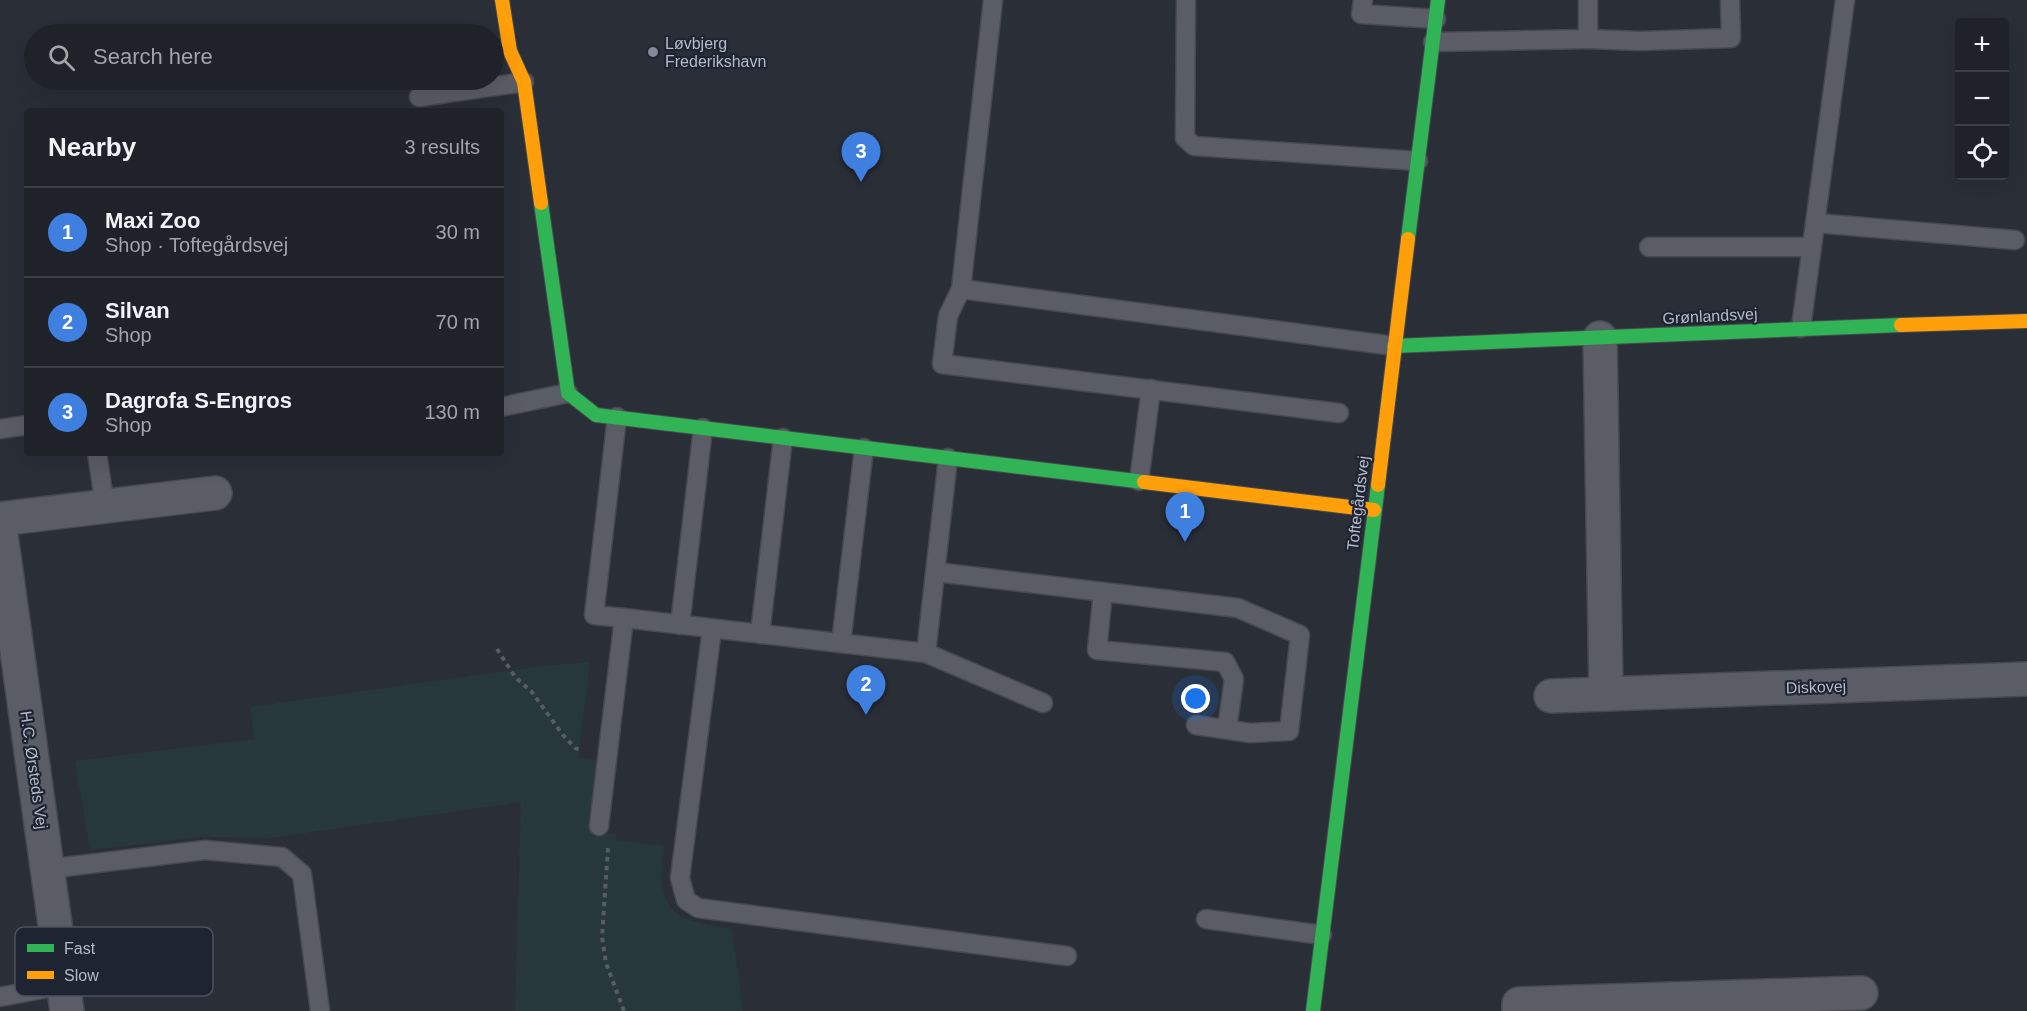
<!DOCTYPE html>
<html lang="en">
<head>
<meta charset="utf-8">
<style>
  :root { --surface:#202229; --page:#2d2f35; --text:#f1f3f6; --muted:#a2a4a8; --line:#3d3f46; --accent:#848a95 }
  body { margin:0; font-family:Helvetica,sans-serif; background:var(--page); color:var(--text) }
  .controls { position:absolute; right:18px; top:18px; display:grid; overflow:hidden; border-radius:6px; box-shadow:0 6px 24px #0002 }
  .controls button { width:54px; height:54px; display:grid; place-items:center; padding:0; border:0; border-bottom:2px solid var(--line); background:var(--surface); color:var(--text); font:30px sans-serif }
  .you { position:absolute; left:1196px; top:699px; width:21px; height:21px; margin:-15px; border:4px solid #fff; border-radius:50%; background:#1a73e8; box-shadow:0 0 0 9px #1a73e833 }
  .badge { display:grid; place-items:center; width:39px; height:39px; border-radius:50%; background:var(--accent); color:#fff; font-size:20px; font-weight:700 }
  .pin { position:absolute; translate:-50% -50px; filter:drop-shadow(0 2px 3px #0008) }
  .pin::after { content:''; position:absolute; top:32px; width:21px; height:18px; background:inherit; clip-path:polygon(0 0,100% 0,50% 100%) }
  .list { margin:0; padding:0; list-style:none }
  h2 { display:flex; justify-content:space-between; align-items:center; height:78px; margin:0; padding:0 24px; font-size:26px }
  h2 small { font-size:20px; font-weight:400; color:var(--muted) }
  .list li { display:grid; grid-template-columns:39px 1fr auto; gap:18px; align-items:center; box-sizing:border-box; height:90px; padding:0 24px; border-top:2px solid var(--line) }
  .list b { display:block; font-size:22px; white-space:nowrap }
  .list p { margin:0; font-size:20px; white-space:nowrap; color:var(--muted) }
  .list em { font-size:20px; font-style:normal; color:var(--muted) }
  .icon { flex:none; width:33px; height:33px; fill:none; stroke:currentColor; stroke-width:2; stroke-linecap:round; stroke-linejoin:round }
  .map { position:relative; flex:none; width:2027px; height:1011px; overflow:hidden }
  .search { position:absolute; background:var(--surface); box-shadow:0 6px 24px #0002; left:24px; top:24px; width:480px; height:66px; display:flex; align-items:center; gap:15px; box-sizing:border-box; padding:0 21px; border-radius:33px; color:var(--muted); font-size:22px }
  .panel { position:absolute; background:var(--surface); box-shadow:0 6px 24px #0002; left:24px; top:108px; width:480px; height:348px; border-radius:6px }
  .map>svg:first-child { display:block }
  .green { fill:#27383c }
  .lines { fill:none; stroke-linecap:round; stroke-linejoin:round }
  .lane-casing { stroke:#464950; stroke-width:21 }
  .street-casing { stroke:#464950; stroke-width:36 }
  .fast-casing { stroke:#464950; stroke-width:16 }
  .slow-casing { stroke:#464950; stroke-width:16 }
  .path { stroke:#575c62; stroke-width:4; stroke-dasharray:4.5 4.5; stroke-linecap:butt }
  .lane { stroke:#5a5d65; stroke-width:18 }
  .street { stroke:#5a5d65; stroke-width:33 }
  .fast { stroke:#30b455; stroke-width:14 }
  .slow { stroke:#ff9f0a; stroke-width:14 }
  .poi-dot { fill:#848a95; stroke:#1e2431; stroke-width:2 }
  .labels { text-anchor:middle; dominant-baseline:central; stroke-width:4.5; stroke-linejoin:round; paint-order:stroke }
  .poi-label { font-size:16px; fill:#b4bbc8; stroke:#1e2431; text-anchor:start }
  .street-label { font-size:16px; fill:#b4bbc8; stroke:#1e2431 }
  .key { fill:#1e2431; stroke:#4b515e; stroke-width:1.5 }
  .key-label { font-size:16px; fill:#b4bbc8 }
</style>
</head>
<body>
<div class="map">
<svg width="2027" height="1011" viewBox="0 0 2027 1011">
  <rect width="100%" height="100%" fill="#2a2e37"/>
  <path class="green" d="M590 662 578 758 600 761 591 830 616 834V840L664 846C655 911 672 920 732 929L743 1011H515L521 802 270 838 202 837 90 850 75 761 255 739 250 707 542 666Z"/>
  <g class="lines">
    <g class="lane-casing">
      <g id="lane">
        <path d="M993 0 961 289 948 316 942 364 1339 413"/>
        <path d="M1186 0 1185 138 1194 146 1418 161"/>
        <path d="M1363 0 1361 14 1436 19"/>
        <path d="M1588 39 1640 41 1731 38 1730 0"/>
        <path d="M1433 42 1588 39V0"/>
        <path d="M419 97 524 82"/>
        <path d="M1816 223 2015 240"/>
        <path d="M1649 247H1811"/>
        <path d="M961 289 1394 346"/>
        <path d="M1801 328 1845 0"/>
        <path d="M501 407 568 393"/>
        <path d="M617 417 594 615 624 618 926 653 948 458"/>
        <path d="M0 429 27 425"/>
        <path d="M97 453 105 506"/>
        <path d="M1139 481 1151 389"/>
        <path d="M936 572 1238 608 1300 635 1289 731 1250 733 1196 725"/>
        <path d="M1103 592 1097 650 1225 662 1234 679 1227 729"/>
        <path d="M680 625 703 428"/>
        <path d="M712 629 680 878 686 900 698 908 1067 956"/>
        <path d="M760 634 783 438"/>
        <path d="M841 643 864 448"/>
        <path d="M926 653 1043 703"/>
        <path d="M599 826 624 618"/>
        <path d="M47 869 205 850 282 857 302 874 320 1011"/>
        <path d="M1206 919 1322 935"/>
        <path d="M0 997 63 985"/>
      </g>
    </g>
    <g class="street-casing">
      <g id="street">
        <path d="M1600 338 1606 694"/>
        <path d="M0 519 215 493"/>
        <path d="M0 528 67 1011"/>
        <path d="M1551 696 2027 679"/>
        <path d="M1519 1011V1004L1861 993"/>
      </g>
    </g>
    <g class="fast-casing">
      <g id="fast">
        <path d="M541 203 568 393 596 415 1144 482"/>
        <path d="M1408 239 1438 0"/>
        <path d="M1394 346 1901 325"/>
        <path d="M1313 1011 1378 485"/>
      </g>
    </g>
    <g class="slow-casing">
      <g id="slow">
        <path d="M502 0 510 51 524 82 541 203"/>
        <path d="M1901 325 2027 321"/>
        <path d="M1144 482 1374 510"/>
        <path d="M1378 485 1408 239"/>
      </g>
    </g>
    <g class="path">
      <path d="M497 649 515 677 531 691 563 735 575 748 582 751"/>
      <path d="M608 848 602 937 606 963 624 1011"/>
    </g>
    <use href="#lane" class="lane"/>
    <use href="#street" class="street"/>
    <use href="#fast" class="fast"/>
    <use href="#slow" class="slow"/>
  </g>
  <circle class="poi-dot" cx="653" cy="52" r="6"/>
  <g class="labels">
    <g class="poi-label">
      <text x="665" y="43">Løvbjerg<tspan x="665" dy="18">Frederikshavn</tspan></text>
    </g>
    <g class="street-label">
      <text transform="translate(1710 316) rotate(-3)">Grønlandsvej</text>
      <text transform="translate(1358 503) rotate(-83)">Toftegårdsvej</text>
      <text transform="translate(1816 687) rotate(-2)">Diskovej</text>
      <text transform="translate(34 770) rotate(82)">H.C. Ørsteds Vej</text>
    </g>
  </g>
  <rect x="15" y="927" width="198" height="69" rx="9" class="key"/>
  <rect x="27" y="944" width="27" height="8" fill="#30b455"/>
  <rect x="27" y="971" width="27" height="8" fill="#ff9f0a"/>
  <g class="key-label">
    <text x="64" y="954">Fast</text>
    <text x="64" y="981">Slow</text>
  </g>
</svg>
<div class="controls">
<button>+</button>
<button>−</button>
<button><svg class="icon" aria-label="locate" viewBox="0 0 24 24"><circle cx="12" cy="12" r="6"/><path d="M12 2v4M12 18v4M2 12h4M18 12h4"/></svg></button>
</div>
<div class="you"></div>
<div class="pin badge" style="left:1185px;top:542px;background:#3f7fe0">1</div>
<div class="pin badge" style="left:866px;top:715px;background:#3f7fe0">2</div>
<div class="pin badge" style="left:861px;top:182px;background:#3f7fe0">3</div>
<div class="search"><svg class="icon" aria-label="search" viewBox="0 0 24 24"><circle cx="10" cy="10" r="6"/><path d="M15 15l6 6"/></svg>Search here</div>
<section class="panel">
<h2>Nearby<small>3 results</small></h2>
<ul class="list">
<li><span class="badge" style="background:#3f7fe0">1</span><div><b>Maxi Zoo</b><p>Shop · Toftegårdsvej</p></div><em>30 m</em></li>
<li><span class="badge" style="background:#3f7fe0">2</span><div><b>Silvan</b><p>Shop</p></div><em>70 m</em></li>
<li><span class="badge" style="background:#3f7fe0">3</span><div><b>Dagrofa S-Engros</b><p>Shop</p></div><em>130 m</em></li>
</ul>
</section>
</div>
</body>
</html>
